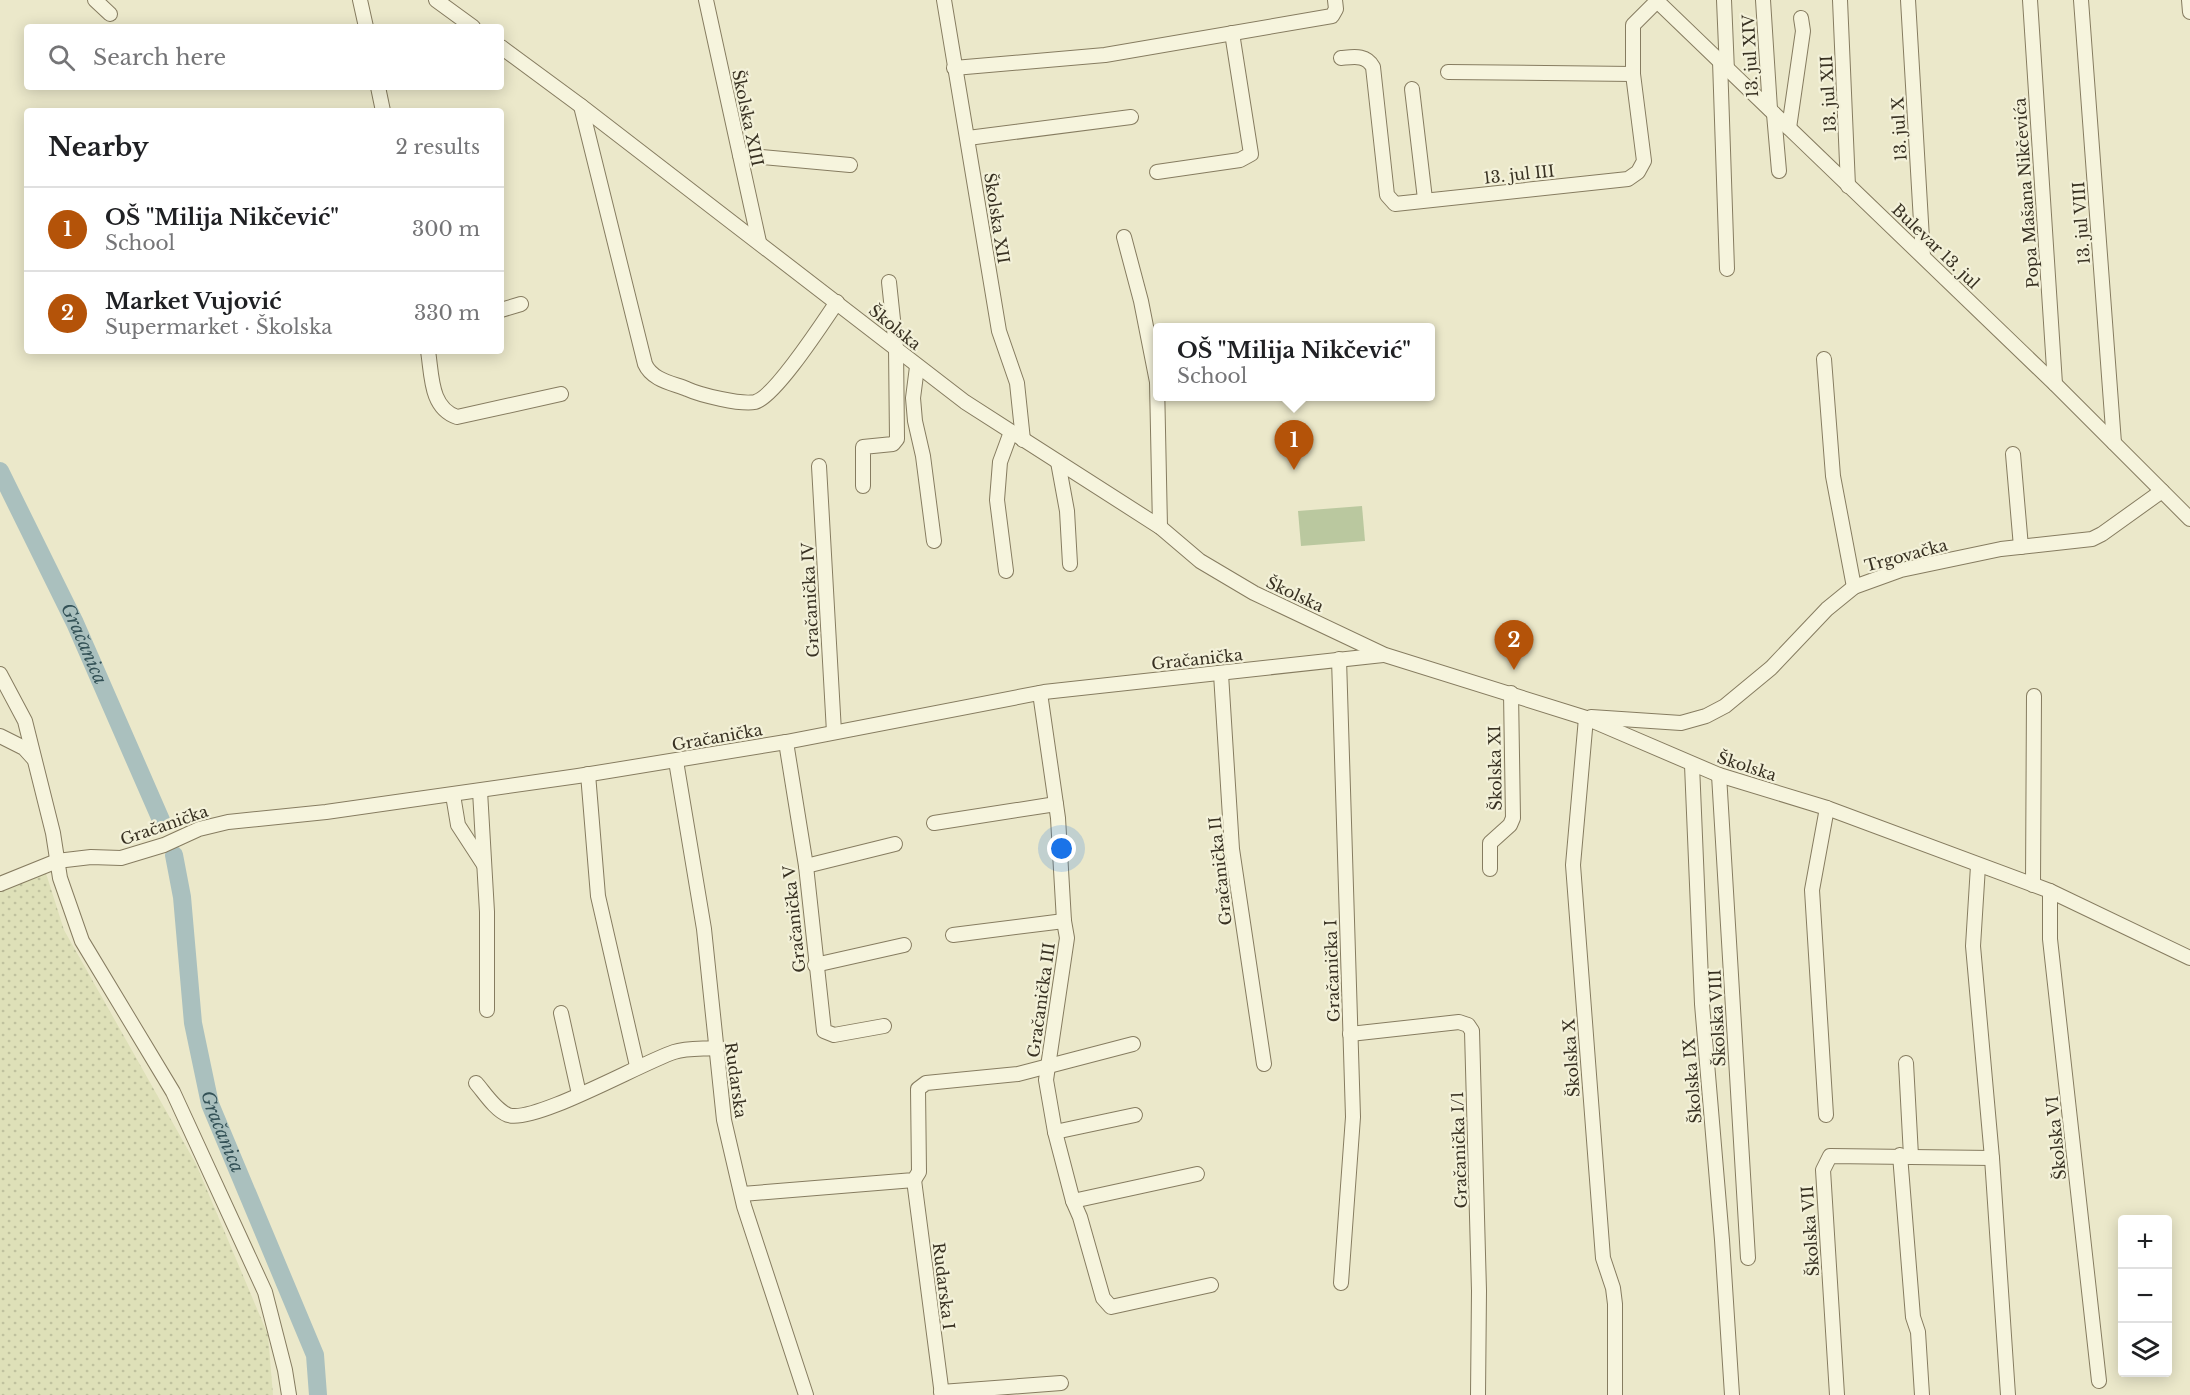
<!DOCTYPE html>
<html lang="en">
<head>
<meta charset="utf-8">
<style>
  :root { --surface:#fff; --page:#f6f6f6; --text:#202124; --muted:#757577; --line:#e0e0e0; --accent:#b45309 }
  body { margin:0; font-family:"Libre Baskerville",serif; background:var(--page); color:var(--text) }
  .controls { position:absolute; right:18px; bottom:18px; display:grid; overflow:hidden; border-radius:6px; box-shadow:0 3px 15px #0003 }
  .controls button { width:54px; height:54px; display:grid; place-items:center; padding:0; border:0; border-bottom:2px solid var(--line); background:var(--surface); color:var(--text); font:30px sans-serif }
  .you { position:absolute; left:1062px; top:849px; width:21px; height:21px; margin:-15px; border:4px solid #fff; border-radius:50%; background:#1a73e8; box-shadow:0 0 0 9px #1a73e833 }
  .badge { display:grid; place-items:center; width:39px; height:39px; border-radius:50%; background:var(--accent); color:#fff; font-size:20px; font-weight:700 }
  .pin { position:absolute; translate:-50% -50px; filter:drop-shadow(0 2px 3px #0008) }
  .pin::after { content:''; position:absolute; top:32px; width:21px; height:18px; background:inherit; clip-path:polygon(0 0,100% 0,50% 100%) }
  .popup { position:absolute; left:1153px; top:323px; width:282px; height:78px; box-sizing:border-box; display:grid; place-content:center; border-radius:6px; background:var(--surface); filter:drop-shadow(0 2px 4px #0005); font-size:20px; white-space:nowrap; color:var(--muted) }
  .popup b { font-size:22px; color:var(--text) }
  .popup::after { content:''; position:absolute; left:50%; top:100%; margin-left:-12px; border:12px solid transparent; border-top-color:var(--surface) }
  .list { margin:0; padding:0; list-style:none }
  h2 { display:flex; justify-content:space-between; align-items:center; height:78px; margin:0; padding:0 24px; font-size:26px }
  h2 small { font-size:20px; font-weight:400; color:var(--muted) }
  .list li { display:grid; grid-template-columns:39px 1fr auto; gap:18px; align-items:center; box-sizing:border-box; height:84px; padding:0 24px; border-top:2px solid var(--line) }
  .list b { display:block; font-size:22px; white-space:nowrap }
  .list p { margin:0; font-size:20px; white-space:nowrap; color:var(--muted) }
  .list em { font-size:20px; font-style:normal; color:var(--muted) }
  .icon { flex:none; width:33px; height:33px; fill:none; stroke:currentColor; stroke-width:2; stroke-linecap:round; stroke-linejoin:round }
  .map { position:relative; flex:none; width:2190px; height:1395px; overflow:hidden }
  .search { position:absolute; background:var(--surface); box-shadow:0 3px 15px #0003; left:24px; top:24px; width:480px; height:66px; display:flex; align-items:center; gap:15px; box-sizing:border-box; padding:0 21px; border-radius:6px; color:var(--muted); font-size:22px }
  .panel { position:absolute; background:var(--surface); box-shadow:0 3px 15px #0003; left:24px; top:108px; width:480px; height:246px; border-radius:6px }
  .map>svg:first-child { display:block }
  .farmland { fill:url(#farmland-dots) }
  .garden { fill:#bac89f }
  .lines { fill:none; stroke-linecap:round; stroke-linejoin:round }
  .river { stroke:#aac0be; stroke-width:18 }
  .minor-casing { stroke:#867c60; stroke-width:16 }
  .minor { stroke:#f6f4dd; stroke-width:14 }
  .labels { text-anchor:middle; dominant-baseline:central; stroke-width:4.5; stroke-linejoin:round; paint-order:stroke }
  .street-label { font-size:16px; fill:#383122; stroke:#f3f1d9 }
  .water-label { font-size:18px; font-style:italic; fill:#335156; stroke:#f3f1d9 }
</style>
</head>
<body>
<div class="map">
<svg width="2190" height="1395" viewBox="0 0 2190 1395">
  <defs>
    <pattern id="farmland-dots" width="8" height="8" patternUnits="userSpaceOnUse" patternTransform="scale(1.5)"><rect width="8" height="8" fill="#dee0b8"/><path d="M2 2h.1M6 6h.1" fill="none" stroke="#bfc19e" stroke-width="1.8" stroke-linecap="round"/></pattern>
  </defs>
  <rect width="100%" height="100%" fill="#ebe8ca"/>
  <path class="farmland" d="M44 867 64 930 196 1164 268 1335 273 1395H0V884Z"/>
  <path class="garden" d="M1362 506 1365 541 1301 546 1298 511Z"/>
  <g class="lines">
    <g class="river">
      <path id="s1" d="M0 471 75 623 161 820"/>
      <path id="s2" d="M174 855 182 897 193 1023 210 1104 315 1355 318 1395"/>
    </g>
    <g class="minor-casing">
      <g id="minor">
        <path d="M95 0 110 14"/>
        <path d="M360 0 366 27"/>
        <path d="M436 0 473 27"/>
        <path d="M706 0 759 242"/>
        <path d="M944 0 999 331 1017 383 1023 440"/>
        <path d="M1656 0 2055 384 2190 519"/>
        <path d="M1724 0 1727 71"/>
        <path d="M1763 0 1770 109"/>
        <path d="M1840 0 1848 186"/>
        <path d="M1908 0 1923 256"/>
        <path d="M2030 0 2055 384"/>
        <path d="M2081 0 2114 443"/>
        <path d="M2189 0 2190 12"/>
        <path d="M501 47 581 106 965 402 1160 527 1200 561 1254 593 1385 655 1586 718 1719 775 1827 808 2050 891 2190 958"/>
        <path d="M1341 58C1353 57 1366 54 1373 67L1387 195 1395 204 1628 179 1638 172 1644 161 1633 74V25L1657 1"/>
        <path d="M1720 61 1727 269"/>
        <path d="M954 68 1105 55 1332 16 1336 9 1335 0"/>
        <path d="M1448 72 1633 74"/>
        <path d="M378 87 383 111"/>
        <path d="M1412 89 1425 199"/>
        <path d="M581 106 645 364C652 380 672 383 687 389 700 395 741 405 755 402 775 397 824 321 837 302"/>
        <path d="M1774 114 1779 171"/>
        <path d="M1789 128 1803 31 1801 18"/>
        <path d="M968 138 1131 117"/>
        <path d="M740 155 850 165"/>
        <path d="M1157 172 1240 160 1251 154 1232 33"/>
        <path d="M1124 237 1141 301 1157 382 1160 527"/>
        <path d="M501 310 521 304"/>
        <path d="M428 351C432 375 430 408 457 417L561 394"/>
        <path d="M1824 359 1833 476 1854 587"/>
        <path d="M917 367 913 398 915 421 923 456 934 541"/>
        <path d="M2013 454 2021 547"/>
        <path d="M1058 462 1067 511 1070 564"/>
        <path d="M819 466 834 732"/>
        <path d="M863 486V447L893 444 897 439 896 348 889 282"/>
        <path d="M1006 571 997 500 1000 462 1011 432"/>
        <path d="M1339 659 1353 1117 1341 1283"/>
        <path d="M0 674 25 721 53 833 60 878 82 941 173 1092 265 1292 285 1370 289 1395"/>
        <path d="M1221 674 1232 849 1264 1064"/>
        <path d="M1040 693 1058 818 1064 921 1067 938 1046 1080 1055 1132 1073 1201 1080 1217 1103 1298 1111 1307 1211 1285"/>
        <path d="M1591 717 1681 723 1706 716 1725 706 1771 668 1827 609 1854 587 1901 570 2001 549 2092 539 2102 534 2162 491"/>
        <path d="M1586 718 1573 865 1603 1258 1613 1288 1615 1304V1395"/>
        <path d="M0 736 24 748 33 758"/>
        <path d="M786 742 806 866 824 1031 834 1035 884 1026"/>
        <path d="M676 761 704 929 724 1120 744 1206 806 1395"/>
        <path d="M1692 765 1702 1004 1722 1240 1732 1395"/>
        <path d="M588 774 598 896 637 1066"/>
        <path d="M1719 775 1748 1258"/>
        <path d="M480 791 487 912V1010"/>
        <path d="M453 795 458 825 484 865"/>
        <path d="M934 823 1056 804"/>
        <path d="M806 866 895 844"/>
        <path d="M1978 866 1973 946 1992 1158 2008 1395"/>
        <path d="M1490 869V843L1510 825 1513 818 1511 693"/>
        <path d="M0 884 57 861 91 857 121 858 164 845 199 829 228 822 326 812 578 776 786 742 1044 692 1383 655"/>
        <path d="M2033 885 2034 696"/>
        <path d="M2050 891V939L2099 1381"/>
        <path d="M953 935 1064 921"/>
        <path d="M815 965 904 945"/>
        <path d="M561 1013 579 1094"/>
        <path d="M1350 1034 1459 1022 1468 1025 1472 1031 1479 1291 1478 1395"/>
        <path d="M1906 1063 1911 1156"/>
        <path d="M476 1083C484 1092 495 1110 508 1115 534 1124 641 1063 674 1052 686 1048 702 1049 715 1048"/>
        <path d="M1826 1115 1812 890 1827 808"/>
        <path d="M1055 1132 1135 1115"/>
        <path d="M1900 1155 1913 1317 1918 1332 1922 1395"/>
        <path d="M914 1180 942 1395"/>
        <path d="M742 1194 914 1180 919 1172 918 1089 926 1083 1018 1074 1133 1044"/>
        <path d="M1073 1201 1197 1174"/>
        <path d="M941 1392 1061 1383"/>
        <path d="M1837 1395 1823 1170 1830 1156 1992 1158"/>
      </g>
    </g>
    <use href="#minor" class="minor"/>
  </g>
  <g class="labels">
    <g class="street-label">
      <text transform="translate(1750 56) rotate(-93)">13. jul XIV</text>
      <text transform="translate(1828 94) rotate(-93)">13. jul XII</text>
      <text transform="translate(748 118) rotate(78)">Školska XIII</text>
      <text transform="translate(1899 129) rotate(-93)">13. jul X</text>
      <text transform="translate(1519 174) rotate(-6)">13. jul III</text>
      <text transform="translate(2026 193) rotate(-94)">Popa Mašana Nikčevića</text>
      <text transform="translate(997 218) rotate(81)">Školska XII</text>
      <text transform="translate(2081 223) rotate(-94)">13. jul VIII</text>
      <text transform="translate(1936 246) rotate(44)">Bulevar 13. jul</text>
      <text transform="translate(895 327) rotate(39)">Školska</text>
      <text transform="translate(1906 555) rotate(-15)">Trgovačka</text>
      <text transform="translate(1295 594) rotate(25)">Školska</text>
      <text transform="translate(810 600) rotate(-93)">Gračanička IV</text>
      <text transform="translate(1197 659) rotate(-6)">Gračanička</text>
      <text transform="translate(717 737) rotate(-10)">Gračanička</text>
      <text transform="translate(1747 766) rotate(18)">Školska</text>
      <text transform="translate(1495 768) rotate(-91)">Školska XI</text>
      <text transform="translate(164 825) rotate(-19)">Gračanička</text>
      <text transform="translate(1220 871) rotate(-96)">Gračanička II</text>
      <text transform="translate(794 919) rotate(-96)">Gračanička V</text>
      <text transform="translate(1332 971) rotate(-92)">Gračanička I</text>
      <text transform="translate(1041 1000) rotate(-82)">Gračanička III</text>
      <text transform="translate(1717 1018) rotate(-93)">Školska VIII</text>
      <text transform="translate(1571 1058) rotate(-94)">Školska X</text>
      <text transform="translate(736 1080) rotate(82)">Rudarska</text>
      <text transform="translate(1692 1081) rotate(-95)">Školska IX</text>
      <text transform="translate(2056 1138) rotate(-96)">Školska VI</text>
      <text transform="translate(1459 1150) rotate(-92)">Gračanička I/1</text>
      <text transform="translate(1810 1231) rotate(-94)">Školska VII</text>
      <text transform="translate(944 1286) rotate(83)">Rudarska I</text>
    </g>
    <g class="water-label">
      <text stroke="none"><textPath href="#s1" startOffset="192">Gračanica</textPath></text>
      <text stroke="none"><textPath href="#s2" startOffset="282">Gračanica</textPath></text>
    </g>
  </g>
</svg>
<div class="controls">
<button>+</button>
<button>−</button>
<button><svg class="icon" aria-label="layers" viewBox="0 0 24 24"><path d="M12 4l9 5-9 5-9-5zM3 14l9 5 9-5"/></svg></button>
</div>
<div class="you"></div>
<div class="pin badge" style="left:1294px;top:470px">1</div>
<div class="popup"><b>OŠ &quot;Milija Nikčević&quot;</b>School</div>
<div class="pin badge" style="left:1514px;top:670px">2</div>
<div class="search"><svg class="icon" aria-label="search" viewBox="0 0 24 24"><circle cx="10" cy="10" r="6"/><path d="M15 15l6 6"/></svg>Search here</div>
<section class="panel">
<h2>Nearby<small>2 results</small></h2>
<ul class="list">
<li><span class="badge">1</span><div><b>OŠ &quot;Milija Nikčević&quot;</b><p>School</p></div><em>300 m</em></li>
<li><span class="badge">2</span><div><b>Market Vujović</b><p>Supermarket · Školska</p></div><em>330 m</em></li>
</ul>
</section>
</div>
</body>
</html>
